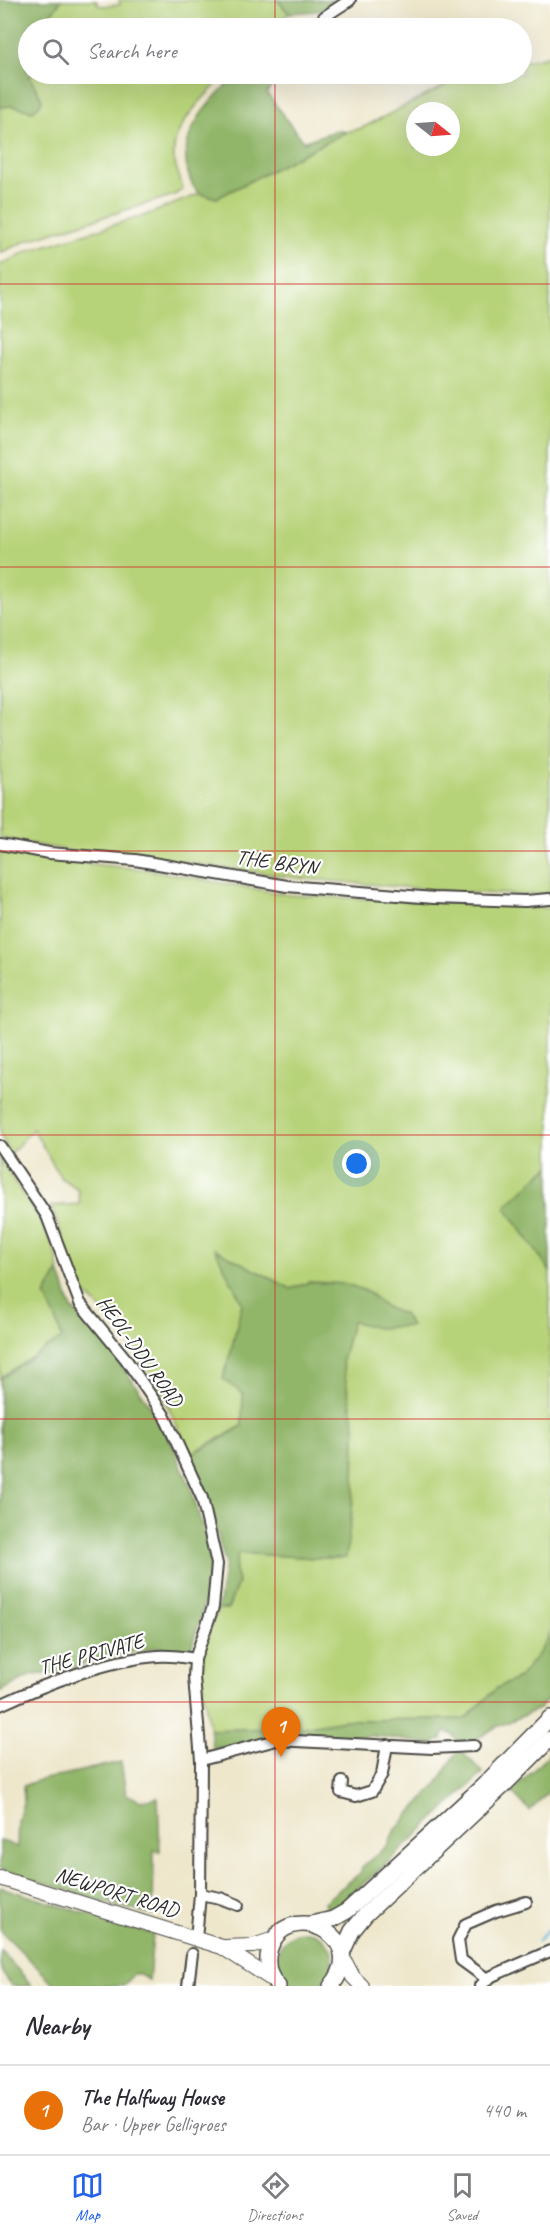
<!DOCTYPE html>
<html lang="en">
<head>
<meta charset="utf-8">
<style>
  :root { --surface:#fff; --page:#f7f7f7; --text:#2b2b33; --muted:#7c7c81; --line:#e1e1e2; --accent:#2563eb }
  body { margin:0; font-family:Caveat,sans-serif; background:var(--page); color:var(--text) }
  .compass { position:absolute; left:406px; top:102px; width:54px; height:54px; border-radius:50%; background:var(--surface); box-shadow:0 6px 24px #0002; rotate:107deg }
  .you { position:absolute; left:357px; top:1164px; width:21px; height:21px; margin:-15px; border:4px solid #fff; border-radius:50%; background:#1a73e8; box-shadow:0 0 0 9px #1a73e833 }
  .badge { display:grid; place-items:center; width:39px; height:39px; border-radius:50%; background:var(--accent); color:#fff; font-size:20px; font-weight:700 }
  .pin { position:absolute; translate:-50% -50px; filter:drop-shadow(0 2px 3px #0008) }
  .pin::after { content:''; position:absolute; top:32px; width:21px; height:18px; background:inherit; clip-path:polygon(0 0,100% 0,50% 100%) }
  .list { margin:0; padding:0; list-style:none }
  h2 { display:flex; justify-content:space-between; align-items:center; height:78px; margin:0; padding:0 24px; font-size:26px }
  h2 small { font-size:20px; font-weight:400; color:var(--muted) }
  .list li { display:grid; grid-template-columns:39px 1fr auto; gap:18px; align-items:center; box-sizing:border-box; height:90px; padding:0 24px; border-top:2px solid var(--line) }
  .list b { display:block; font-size:22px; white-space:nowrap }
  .list p { margin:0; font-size:20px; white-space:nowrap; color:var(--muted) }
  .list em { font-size:20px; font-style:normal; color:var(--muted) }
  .icon { flex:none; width:33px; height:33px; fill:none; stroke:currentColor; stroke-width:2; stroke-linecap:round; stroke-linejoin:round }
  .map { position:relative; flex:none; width:550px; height:1986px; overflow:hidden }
  .search { position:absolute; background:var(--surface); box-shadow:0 6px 24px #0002; left:18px; right:18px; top:18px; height:66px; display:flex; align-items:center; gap:15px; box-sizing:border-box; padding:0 21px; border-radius:33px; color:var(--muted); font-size:22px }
  .sheet { height:168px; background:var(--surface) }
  nav { display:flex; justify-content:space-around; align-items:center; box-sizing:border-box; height:84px; border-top:2px solid var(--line); background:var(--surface); font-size:16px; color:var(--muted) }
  nav a { display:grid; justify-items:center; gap:3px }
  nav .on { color:var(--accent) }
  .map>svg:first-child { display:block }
  .green { fill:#b7d379; stroke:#717f52; stroke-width:1.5; fill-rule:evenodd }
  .forest { fill:#91b569; stroke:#5e704a; stroke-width:1.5 }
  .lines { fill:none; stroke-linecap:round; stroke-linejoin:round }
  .stream { stroke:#5db2d9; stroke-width:3 }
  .street-casing { stroke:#484743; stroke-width:14 }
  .secondary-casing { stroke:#484743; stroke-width:16 }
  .primary-casing { stroke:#484743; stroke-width:18 }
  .street { stroke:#fff; stroke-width:10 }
  .secondary { stroke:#fff; stroke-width:14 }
  .primary { stroke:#fff; stroke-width:15 }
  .grid { fill:none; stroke:#d62828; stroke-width:1.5; stroke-opacity:0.55 }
  .labels { text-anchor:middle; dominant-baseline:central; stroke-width:4.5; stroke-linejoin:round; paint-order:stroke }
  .street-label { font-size:21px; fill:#2b2b2b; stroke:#fff }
</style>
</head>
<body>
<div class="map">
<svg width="550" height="1986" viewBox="0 0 550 1986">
  <rect width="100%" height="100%" fill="#fff"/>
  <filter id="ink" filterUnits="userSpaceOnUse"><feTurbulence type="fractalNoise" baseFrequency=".0167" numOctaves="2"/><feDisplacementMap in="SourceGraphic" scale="12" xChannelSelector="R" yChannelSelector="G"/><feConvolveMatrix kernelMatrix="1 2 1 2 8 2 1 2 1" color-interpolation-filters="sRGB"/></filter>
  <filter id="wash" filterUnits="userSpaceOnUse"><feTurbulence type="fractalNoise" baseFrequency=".008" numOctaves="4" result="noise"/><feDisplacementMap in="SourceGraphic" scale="24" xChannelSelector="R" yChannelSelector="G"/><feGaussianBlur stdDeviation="1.35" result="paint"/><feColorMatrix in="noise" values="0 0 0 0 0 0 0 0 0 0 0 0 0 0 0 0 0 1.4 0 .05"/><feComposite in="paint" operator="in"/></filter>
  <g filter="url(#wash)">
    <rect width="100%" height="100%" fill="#eee7cc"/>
    <g class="green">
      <path d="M61 0H96L99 6 120 5 119 0H277L289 13 271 28H41Z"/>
      <path d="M550 55V893L524 895 458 892 297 878 169 860 70 851 0 838V265L28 251 146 215 199 194 217 198 346 132 362 128 468 74H522V62ZM415 111H451V147H415Z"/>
      <path d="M30 74H227C207 94 170 126 174 158 175 169 182 178 182 190L174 195 28 240 0 253V107L13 106 32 111 42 99 32 83Z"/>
      <path d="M0 850 44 859 150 870 289 895 550 908V1166L531 1182 536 1248 550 1271V1634L540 1652 519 1678 497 1688 465 1719 344 1720 304 1727 210 1730C206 1707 200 1682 202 1659 204 1642 212 1625 218 1609H228L238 1582 235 1571 238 1553 316 1558 350 1528 354 1491 355 1427 342 1361 352 1320 377 1328 403 1314 385 1307 368 1292 346 1284 309 1282 291 1289 216 1250 242 1303 231 1352 224 1372 243 1394 242 1426 190 1454 157 1383 125 1336 101 1309 81 1290 51 1206 80 1204 78 1189 61 1178 33 1129 10 1154 0 1134Z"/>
      <path d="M0 1158C20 1196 54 1226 59 1271L45 1295 56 1319 62 1338 0 1378Z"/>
    </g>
    <g class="forest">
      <path d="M0 0H61L41 28H28V42L25 46 28 74 42 99 40 105 33 111 13 106 0 107Z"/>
      <path d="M277 0H337L319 11 289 13Z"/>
      <path d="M238 74H282L276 79 267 93 303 142 337 130 346 132 217 198C198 194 194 193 188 173 177 132 210 100 238 74Z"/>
      <path d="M550 1166V1271L505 1207Z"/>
      <path d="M215 1249 291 1289 309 1282 346 1284 368 1292 385 1307 403 1314 411 1326 377 1328 352 1321 342 1361 355 1427 354 1491 346 1558H316L238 1553 235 1571 238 1582 228 1609H218L225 1563 210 1505 190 1454 219 1440 242 1426 243 1394 223 1379 231 1352 242 1303Z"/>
      <path d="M59 1271 71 1307 106 1344 149 1404 172 1444 190 1486 207 1542 212 1576 190 1653 157 1647 105 1658 54 1673 31 1675 0 1692V1378L62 1338 56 1319 45 1295Z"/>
      <path d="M550 1634V1696L539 1709 494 1728 471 1743 457 1741 452 1734 444 1732 442 1739 432 1744 377 1736 327 1737 298 1732 276 1731 267 1739 253 1743 213 1749 210 1730 304 1727 344 1720 465 1719 497 1688 519 1678 540 1652Z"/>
      <path d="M457 1752H462L483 1773 386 1864 340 1904 326 1909 324 1902 360 1873 363 1866 387 1846 397 1828 437 1784Z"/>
      <path d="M550 1753V1790L530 1811 512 1792Z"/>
      <path d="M121 1762 126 1794 141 1801 158 1798 160 1851 154 1850 153 1915 107 1903 0 1869V1840L17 1847 18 1821 24 1799 23 1786 36 1781Z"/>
      <path d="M0 1887 153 1934 149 1980 140 1975H133L124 1986H56L0 1930Z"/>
      <circle cx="305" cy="1960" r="28"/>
      <path d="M0 1950 28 1981 32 1986H11L0 1967Z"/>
    </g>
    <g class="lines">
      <path class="stream" d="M538 1941 550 1928"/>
    </g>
  </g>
  <g filter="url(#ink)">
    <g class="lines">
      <g class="street-casing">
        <g id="street">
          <path d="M324 17 350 0"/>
          <path d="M0 844 49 853 135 860 287 886 434 898 525 901 550 899"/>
          <path d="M0 1146 47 1216 80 1303 125 1358 164 1415 202 1498 217 1564 213 1607 195 1659 194 1677 201 1760 200 1894 196 1939"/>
          <path d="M0 1705C45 1684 109 1659 158 1656 170 1655 183 1657 195 1659"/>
          <path d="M201 1760 276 1740 432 1748 474 1746"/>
          <path d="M342 1782 341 1792 356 1796 372 1791 382 1774 387 1745"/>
          <path d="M200 1894 220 1898 238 1905"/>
          <path d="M487 1979 461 1960 458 1940 466 1924 496 1911 526 1902"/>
          <path d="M188 1986 192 1954"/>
          <path d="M480 1986 492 1976 550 1951"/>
        </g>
      </g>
      <g class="secondary-casing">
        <g id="secondary">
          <path d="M0 1878 222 1947 273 1980"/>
          <path d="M224 1947 253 1946 274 1939"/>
          <path d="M343 1958 353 1977 362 1986"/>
        </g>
      </g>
      <g class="primary-casing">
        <g id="primary">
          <path d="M311 1924 333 1919 347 1911 482 1787 550 1718"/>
          <path d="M342 1953 352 1931 365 1915 504 1785 550 1739"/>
          <path d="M278 1986C269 1977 266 1964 269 1951 284 1895 374 1936 331 1986"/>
        </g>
      </g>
      <use href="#street" class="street"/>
      <use href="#secondary" class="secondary"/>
      <use href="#primary" class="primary"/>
    </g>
  </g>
  <path class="grid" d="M275 0V28M275 74V1986M0 284H550M0 567H550M0 851H550M0 1135H550M0 1419H550M0 1702H550"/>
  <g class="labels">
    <g class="street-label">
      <text transform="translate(277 862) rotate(8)">THE BRYN</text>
      <text transform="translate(140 1351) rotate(54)">HEOL-DDU ROAD</text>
      <text transform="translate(91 1654) rotate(-15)">THE PRIVATE</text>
      <text transform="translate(117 1892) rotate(17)">NEWPORT ROAD</text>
    </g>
  </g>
</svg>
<svg class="compass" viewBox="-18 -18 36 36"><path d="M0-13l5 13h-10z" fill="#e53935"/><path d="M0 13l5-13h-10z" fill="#7c7c81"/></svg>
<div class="you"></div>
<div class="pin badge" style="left:281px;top:1757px;background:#e8710a">1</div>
<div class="search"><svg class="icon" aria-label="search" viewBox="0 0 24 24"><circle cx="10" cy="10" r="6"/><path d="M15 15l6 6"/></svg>Search here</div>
</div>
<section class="sheet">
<h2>Nearby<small></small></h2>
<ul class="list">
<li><span class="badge" style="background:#e8710a">1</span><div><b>The Halfway House</b><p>Bar · Upper Gelligroes</p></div><em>440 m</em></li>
</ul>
</section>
<nav>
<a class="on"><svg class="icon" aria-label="map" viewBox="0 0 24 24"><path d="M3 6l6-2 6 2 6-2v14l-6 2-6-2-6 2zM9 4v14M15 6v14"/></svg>Map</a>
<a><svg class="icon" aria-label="directions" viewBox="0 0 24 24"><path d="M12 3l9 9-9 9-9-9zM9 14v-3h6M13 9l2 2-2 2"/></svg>Directions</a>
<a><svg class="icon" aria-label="saved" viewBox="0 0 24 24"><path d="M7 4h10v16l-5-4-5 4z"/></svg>Saved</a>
</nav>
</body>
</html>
